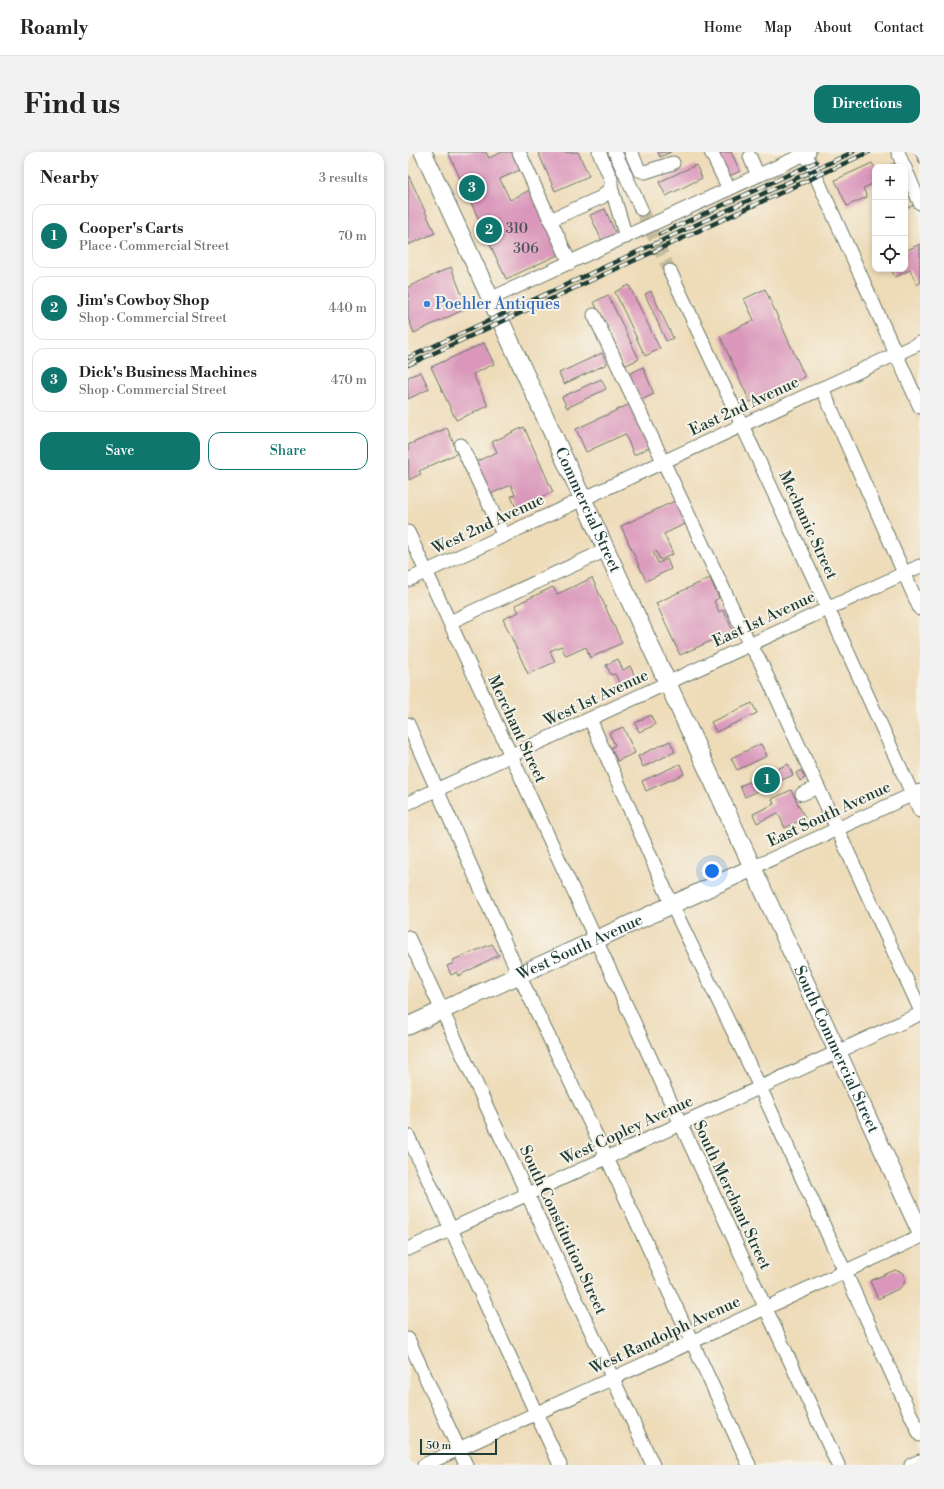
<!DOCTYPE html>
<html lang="en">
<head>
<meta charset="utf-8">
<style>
  :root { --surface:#fff; --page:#f2f2f2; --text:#222; --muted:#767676; --line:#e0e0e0; --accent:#0f766e }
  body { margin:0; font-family:"Libre Bodoni",serif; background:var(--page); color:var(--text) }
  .controls { position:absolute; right:12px; top:12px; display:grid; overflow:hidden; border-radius:8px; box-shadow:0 2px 6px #0003 }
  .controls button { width:36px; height:36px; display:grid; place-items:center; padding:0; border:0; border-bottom:1px solid var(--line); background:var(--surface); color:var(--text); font:20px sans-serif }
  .scale { position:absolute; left:12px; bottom:10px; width:77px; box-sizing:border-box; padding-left:4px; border:2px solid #1f3d34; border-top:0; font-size:11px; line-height:14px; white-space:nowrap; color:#1f3d34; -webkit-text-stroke:3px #f7f3e8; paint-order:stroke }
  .you { position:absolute; left:304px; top:719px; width:14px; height:14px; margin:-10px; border:3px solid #fff; border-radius:50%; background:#1a73e8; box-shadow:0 0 0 6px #1a73e833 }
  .badge { display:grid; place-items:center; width:26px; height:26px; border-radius:50%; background:var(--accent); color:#fff; font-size:13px; font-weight:700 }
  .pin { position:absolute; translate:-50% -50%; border:2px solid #fff; box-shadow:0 1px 4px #0006 }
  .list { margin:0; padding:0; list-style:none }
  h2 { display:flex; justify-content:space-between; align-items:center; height:52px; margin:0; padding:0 16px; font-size:17px }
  h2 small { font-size:13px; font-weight:400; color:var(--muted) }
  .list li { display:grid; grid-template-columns:26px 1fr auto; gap:12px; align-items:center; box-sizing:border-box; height:64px; margin:0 8px 8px; padding:0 8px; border:1px solid var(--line); border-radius:12px }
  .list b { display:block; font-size:15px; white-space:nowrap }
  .list p { margin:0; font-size:13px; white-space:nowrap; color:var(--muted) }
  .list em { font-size:13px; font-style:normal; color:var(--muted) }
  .actions { display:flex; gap:8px; padding:12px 16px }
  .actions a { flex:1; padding:9px 0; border:1px solid var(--accent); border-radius:12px; text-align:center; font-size:14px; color:var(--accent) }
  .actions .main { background:var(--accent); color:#fff }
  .icon { flex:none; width:22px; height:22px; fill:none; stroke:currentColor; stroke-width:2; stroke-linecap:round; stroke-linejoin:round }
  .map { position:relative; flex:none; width:512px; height:1313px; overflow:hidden; border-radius:12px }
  header { display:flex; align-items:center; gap:24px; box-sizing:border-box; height:56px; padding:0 20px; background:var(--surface); border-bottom:1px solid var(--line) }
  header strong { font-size:19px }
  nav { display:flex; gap:22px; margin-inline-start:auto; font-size:14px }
  .intro { display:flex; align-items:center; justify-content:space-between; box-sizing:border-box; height:96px; padding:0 24px }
  h1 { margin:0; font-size:28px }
  .button { padding:10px 18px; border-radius:12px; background:var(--accent); color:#fff; font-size:14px; font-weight:700 }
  main { display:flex; gap:24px; padding:0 24px }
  aside { flex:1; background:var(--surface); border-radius:12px; box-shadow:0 2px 6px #0003 }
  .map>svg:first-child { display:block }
  .building { fill:#da97bb }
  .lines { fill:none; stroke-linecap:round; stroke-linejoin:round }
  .minor-tunnel { stroke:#c5bc9e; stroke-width:13; stroke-dasharray:13 6; stroke-linecap:butt }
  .minor-casing { stroke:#677563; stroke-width:15 }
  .major-casing { stroke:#677563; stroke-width:19 }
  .minor { stroke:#fff; stroke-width:13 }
  .major { stroke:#fff; stroke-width:17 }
  .rail-casing { stroke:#1f3d34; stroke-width:4.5 }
  .rail { stroke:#f7f3e8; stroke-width:3; stroke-dasharray:9; stroke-linecap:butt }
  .shop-dot { fill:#3f7fe0; stroke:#f7f3e8; stroke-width:1.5 }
  .labels { text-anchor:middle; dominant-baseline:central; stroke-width:4; stroke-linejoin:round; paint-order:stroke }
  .number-label { font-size:14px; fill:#4e5456 }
  .shop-label { font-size:16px; fill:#366cbe; stroke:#f7f3e8; text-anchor:start }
  .street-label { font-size:16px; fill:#1f3d34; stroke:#f7f3e8 }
</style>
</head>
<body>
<header>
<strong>Roamly</strong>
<nav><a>Home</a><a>Map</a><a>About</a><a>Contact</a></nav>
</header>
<div class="intro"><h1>Find us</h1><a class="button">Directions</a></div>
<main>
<aside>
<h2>Nearby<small>3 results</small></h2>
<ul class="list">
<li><span class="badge">1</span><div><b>Cooper's Carts</b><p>Place · Commercial Street</p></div><em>70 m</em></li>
<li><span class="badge">2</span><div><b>Jim's Cowboy Shop</b><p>Shop · Commercial Street</p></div><em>440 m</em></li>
<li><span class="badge">3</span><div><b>Dick's Business Machines</b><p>Shop · Commercial Street</p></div><em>470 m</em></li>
</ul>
<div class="actions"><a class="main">Save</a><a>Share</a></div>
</aside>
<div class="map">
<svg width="512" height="1313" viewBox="0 0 512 1313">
  <rect width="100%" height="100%" fill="#f7f3e8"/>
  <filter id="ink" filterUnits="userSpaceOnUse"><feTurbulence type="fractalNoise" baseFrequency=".025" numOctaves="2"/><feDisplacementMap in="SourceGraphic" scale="8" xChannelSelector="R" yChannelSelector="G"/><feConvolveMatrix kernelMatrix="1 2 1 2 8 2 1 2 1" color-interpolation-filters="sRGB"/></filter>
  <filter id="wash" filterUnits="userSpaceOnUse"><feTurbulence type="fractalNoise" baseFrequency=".012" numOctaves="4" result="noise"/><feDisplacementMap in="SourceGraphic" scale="16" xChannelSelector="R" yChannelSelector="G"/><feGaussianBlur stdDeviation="0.9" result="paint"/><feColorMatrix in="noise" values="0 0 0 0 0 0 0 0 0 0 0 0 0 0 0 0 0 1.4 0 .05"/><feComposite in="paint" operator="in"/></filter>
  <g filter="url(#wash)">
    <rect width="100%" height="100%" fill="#eedcb9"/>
    <g id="blocks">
      <g class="building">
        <path d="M40 0H78L81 6 94 0H106L114 17 92 27 102 48 124 37 154 101 98 127Z"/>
        <path d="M130 0H170L181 24 147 39Z"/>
        <path d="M250 0H263L252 5Z"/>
        <path d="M315 0H323L332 19 319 25 309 3Z"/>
        <path d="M507 0H512V12Z"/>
        <path d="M464 11 467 16V31L455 36 459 45 439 54 427 28Z"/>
        <path d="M487 11 488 15H479Z"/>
        <path d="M288 13 294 26 258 44 251 30Z"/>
        <path d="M0 22 27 81 0 93Z"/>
        <path d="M497 33 506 53 497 57Z"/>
        <path d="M197 57 209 84 195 91 182 63Z"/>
        <path d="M512 92V131L509 133 502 118 487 125 483 117H497V99Z"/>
        <path d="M43 115 59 156 6 181 0 166V135Z"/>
        <path d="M221 133 252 197 237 204 207 140Z"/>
        <path d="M357 137 397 225 342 250 312 184 346 168 336 147Z"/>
        <path d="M243 139 265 186 258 189 237 142Z"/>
        <path d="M200 143 231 207 216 214 186 150Z"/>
        <path d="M76 191 86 212 65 222 80 254 48 268 23 215Z"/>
        <path d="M194 201 199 212 156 232 151 221Z"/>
        <path d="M235 215 246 242 233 248 221 222Z"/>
        <path d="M13 220 21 237 0 247V225Z"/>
        <path d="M193 227 198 237 159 256 154 245Z"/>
        <path d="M222 252 242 295 226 303 217 282 178 300 168 277Z"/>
        <path d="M116 275 145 340 108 356 103 344 107 343 103 333 80 343 65 311 89 300 84 290Z"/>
        <path d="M39 276 50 301 11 319 13 322 1 328 0 293Z"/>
        <path d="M269 348 279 371 256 382 265 402 252 408 248 399 245 400 250 411 259 407 263 417 238 429 213 374Z"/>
        <path d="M184 426 214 491 182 506 178 495 158 504 153 494 142 499 147 510 120 522 95 467 111 460 107 453 145 435 149 442Z"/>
        <path d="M302 426 311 446 306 449 311 460 315 458 325 479 272 503 248 451Z"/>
        <path d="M210 507 215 518 222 514 227 525 212 532 207 522 203 523 198 513Z"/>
        <path d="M344 551 349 561 308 580 303 570Z"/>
        <path d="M243 563 247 573 231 580 227 571Z"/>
        <path d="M215 575 227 601 209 609 203 596 207 593 201 581Z"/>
        <path d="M262 589 267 600 235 615 230 604Z"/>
        <path d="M353 592 359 604 329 618 323 606Z"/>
        <path d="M272 612 276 622 238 639 234 629Z"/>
        <path d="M380 612 385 623 337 645 332 634Z"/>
        <path d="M393 618 397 626 392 629 388 621Z"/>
        <path d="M383 638 397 666 377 676 370 661 349 671 345 662 366 652 364 647Z"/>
        <path d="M84 792 91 803 50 824 49 820 43 823 39 814 46 811 45 808Z"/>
        <path d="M487 1118 495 1121 497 1127 496 1132 492 1136 470 1147 462 1129Z"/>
      </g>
    </g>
  </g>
  <g filter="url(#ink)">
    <use href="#blocks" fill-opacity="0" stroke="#677563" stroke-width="1"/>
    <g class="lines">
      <path class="minor-tunnel" d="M233 57 262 119"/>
      <g class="minor-casing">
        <g id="minor">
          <path d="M111 0 162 111"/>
          <path d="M207 0 233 57"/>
          <path d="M223 0 231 18 237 20 265 11"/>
          <path d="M303 0 321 37"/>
          <path d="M397 0 512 255"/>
          <path d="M490 0 496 15"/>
          <path d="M342 5 348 19 354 22"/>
          <path d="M497 16 512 51"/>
          <path d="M203 35 218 85"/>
          <path d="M142 68 194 45 203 35V27L191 0"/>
          <path d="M262 119 427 472 512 659"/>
          <path d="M82 147 401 0"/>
          <path d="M186 163 342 493 351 507 512 857"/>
          <path d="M414 236 512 457"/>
          <path d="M53 293 96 384"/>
          <path d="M0 380 430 1313"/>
          <path d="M0 428 512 191"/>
          <path d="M42 470 198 398"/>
          <path d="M182 567 264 753 352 935 512 1283"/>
          <path d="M0 572 111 823 199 1006 341 1313"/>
          <path d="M394 642 410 635"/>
          <path d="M0 651 512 414"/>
          <path d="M344 716 512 639"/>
          <path d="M0 785 245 1313"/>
          <path d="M0 984 152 1313"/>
          <path d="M0 1097 512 862"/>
          <path d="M0 1187 58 1313"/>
          <path d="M16 1313 512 1085"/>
          <path d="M503 1313 512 1309"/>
        </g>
      </g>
      <g class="major-casing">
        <g id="major">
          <path id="s1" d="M15 0 512 1079"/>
          <path id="s2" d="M0 874 344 716"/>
        </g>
      </g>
      <use href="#minor" class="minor"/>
      <use href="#major" class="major"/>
      <g class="rail-casing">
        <g id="rail">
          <path d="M252 82 408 10"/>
          <path d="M0 206 445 0"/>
          <path d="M0 213 461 0"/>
        </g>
      </g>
      <use href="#rail" class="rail"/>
    </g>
  </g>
  <circle class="shop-dot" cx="19" cy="152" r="4"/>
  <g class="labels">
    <g class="number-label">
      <text x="109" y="77">310</text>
      <text x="118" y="97">306</text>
    </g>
    <g class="shop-label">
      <text x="27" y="152">Poehler Antiques</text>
    </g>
    <g class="street-label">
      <text transform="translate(336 254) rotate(-25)">East 2nd Avenue</text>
      <text stroke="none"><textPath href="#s1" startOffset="394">Commercial Street</textPath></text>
      <text transform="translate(80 372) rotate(-25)">West 2nd Avenue</text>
      <text transform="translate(400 373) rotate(65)">Mechanic Street</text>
      <text transform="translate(356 467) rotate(-25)">East 1st Avenue</text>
      <text transform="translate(188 546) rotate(-25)">West 1st Avenue</text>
      <text transform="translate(109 577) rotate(65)">Merchant Street</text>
      <text transform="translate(421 662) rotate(-25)">East South Avenue</text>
      <text stroke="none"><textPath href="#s2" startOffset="189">West South Avenue</textPath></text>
      <text stroke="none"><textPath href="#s1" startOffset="988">South Commercial Street</textPath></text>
      <text transform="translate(219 978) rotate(-25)">West Copley Avenue</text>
      <text transform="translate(324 1043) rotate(65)">South Merchant Street</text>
      <text transform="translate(155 1078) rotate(65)">South Constitution Street</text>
      <text transform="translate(257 1183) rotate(-25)">West Randolph Avenue</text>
    </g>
  </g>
</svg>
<div class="controls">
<button>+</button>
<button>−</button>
<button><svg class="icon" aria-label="locate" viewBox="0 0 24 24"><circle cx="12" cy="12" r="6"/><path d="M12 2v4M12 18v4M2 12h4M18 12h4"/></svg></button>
</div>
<div class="scale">50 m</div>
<div class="you"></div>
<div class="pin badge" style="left:359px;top:628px">1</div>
<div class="pin badge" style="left:81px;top:78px">2</div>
<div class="pin badge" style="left:64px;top:36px">3</div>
</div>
</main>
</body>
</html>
